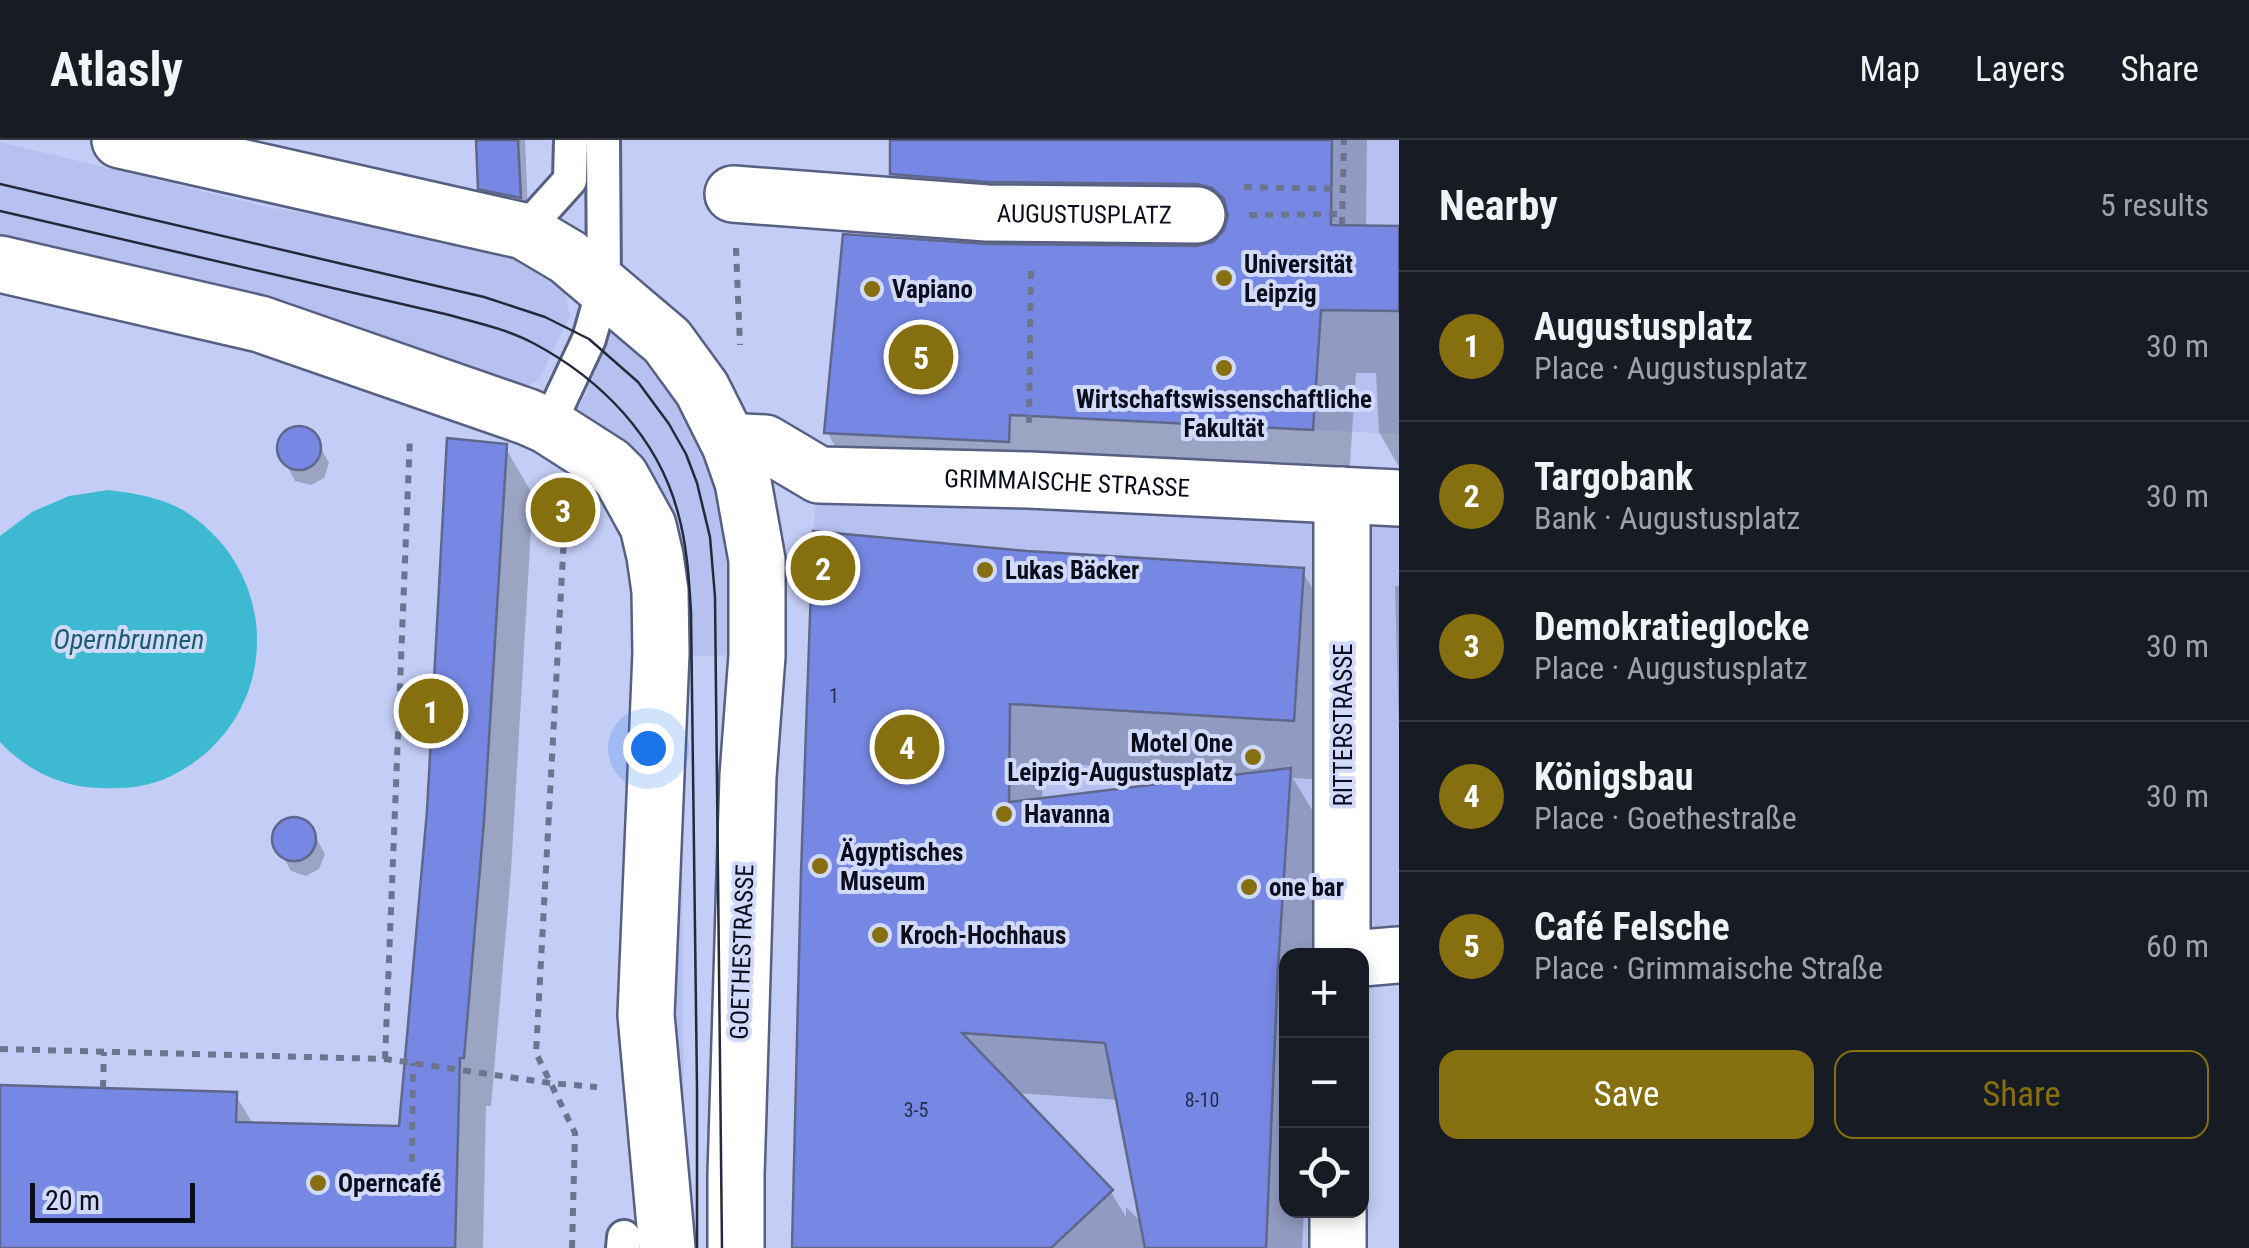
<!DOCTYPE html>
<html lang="en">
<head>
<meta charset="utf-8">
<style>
  :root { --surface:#171b24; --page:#20242c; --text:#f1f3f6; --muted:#9ea1a6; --line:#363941; --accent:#866f0e }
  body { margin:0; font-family:"Roboto Condensed",sans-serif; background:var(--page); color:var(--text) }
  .controls { position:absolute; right:30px; bottom:30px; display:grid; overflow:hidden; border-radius:20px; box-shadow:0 5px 15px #0003 }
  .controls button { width:90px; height:90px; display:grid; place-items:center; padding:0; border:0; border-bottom:2px solid var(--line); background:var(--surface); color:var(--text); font:50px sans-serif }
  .scale { position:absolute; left:30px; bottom:25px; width:165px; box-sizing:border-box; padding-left:10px; border:5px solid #0a0d1b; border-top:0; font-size:28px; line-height:35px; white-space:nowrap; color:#0a0d1b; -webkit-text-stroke:8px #d2dafb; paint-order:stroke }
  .you { position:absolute; left:648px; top:608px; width:35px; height:35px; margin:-25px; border:8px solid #fff; border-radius:50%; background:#1a73e8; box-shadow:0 0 0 15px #1a73e833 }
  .badge { display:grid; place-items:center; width:65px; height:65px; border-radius:50%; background:var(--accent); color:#fff; font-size:32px; font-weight:700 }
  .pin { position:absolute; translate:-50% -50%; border:5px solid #fff; box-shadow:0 2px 10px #0006 }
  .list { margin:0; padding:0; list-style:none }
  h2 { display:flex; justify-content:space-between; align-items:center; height:130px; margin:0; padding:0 40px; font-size:42px }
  h2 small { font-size:32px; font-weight:400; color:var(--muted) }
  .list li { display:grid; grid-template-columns:65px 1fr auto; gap:30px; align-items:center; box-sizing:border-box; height:150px; padding:0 40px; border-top:2px solid var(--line) }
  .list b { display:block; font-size:38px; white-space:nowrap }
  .list p { margin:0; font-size:32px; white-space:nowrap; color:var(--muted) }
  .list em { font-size:32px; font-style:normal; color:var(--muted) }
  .actions { display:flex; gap:20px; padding:30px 40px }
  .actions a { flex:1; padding:22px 0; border:2px solid var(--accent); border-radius:20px; text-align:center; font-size:35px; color:var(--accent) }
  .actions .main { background:var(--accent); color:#fff }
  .icon { flex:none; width:55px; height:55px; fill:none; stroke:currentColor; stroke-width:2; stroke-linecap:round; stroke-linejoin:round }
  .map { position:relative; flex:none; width:1399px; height:1108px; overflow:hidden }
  header { display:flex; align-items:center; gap:60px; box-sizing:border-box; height:140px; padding:0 50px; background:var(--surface); border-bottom:2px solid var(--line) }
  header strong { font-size:48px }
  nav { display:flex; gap:55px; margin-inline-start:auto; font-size:35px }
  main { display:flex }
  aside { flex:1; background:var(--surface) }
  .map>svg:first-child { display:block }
  .built { fill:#b6c1f0 }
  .water { fill:#3db9d1 }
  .shadow { fill:#0003; fill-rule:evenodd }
  .building { fill:#7788e4; stroke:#5f678b; stroke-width:2.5 }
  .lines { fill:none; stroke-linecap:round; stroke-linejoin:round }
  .lane-casing { stroke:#576083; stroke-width:38 }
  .street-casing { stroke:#576083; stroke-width:60 }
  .path { stroke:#6d7490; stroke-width:6; stroke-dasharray:8 8; stroke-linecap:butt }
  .lane { stroke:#fff; stroke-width:32 }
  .street { stroke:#fff; stroke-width:55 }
  .tram { stroke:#25293b; stroke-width:2.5 }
  .poi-dot { fill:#866f0e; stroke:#d2dafb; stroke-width:4 }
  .labels { text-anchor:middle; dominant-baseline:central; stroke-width:8; stroke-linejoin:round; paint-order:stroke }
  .number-label { font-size:20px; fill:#252c4d }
  .street-label { font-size:25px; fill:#0a0d1b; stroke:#d2dafb }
  .poi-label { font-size:25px; font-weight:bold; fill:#0a0d1b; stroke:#d2dafb; text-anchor:start }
  .water-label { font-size:28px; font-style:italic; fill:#1c5e6b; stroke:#d2dafb }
</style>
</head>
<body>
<header>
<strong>Atlasly</strong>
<nav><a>Map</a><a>Layers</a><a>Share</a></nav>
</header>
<main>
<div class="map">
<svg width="1399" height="1108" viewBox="0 0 1399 1108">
  <rect width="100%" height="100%" fill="#c3cdf5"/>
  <g class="built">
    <path d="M890 0H1399V294L1050 277 1049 96 1197 75 1196 33Z"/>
    <path d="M0 2 267 67 507 106 541 128 565 152 570 176 540 238 525 248 0 109Z"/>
    <path d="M613 183 656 214 731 349 739 515 681 516 684 997H671L675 514 572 276 586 255Z"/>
    <path d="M822 308 1399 358V815L1286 816V1070L1339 1071 1338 1108H800L801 733 813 391Z"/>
  </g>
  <path class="water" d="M109 350C137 354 166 358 189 374 288 442 277 586 169 637 148 647 124 649 101 648 63 648 26 630 0 602V396L32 372 69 356Z"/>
  <g class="shadow">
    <path d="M478 0H525L528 72 489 63 480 48Z"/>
    <path d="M893 0H1367L1366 88H1399V327L1379 292 1376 233H1356L1348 353 863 355 827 292 1004 107 1005 103 929 97 893 34Z"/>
    <path d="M297 287 312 292 329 323 324 338 311 345 295 341 278 309 283 294Z"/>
    <path d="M505 307 533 355 511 731 491 966H486L483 1108H0V947L235 954 253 984 401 988Z"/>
    <path d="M1027 414 1302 431 1337 490 1327 640 1293 638 1324 690 1315 816H1286V1070H1304L1302 1108H794ZM1043 623 1238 634V637L1042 661ZM1016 953 1119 960 1143 1084 1126 1067V1077L1111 1052Z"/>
    <path d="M1395 446H1399V594Z"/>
    <path d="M292 678 308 683 325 714 319 729 306 736 291 731 274 700 279 685Z"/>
  </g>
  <g class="building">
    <path d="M476 0H518L521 58 478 49Z"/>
    <path d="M890 0H1332L1331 85 1399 86V171L1321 170 1313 290 1010 275 1009 302 824 293 843 94 987 104 1197 106 1213 102 1224 90 1228 76 1224 59 1212 48 1197 44 988 42 890 34Z"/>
    <circle cx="299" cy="308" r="22"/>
    <path d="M447 298 507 304 484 681 464 918H460L455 1108H0V945L237 952 236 982 399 986 427 671Z"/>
    <path d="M813 391 1027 411 1304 428 1294 581 1010 564 1009 662 1291 628 1278 828 1266 1108H1145L1105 903 962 893 1113 1050 1051 1108H792L801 733Z"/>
    <circle cx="294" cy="699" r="22"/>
  </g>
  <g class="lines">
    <g class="lane-casing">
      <g id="lane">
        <path d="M524 91 570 40 571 0"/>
        <path d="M548 286 589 199 604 146 603 0"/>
        <path d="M623 1108 624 1097"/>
      </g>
    </g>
    <g class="street-casing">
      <g id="street">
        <path d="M120 0 524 91 568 117 667 201 702 249 730 305 743 342 757 420V516L748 636 736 1035V1108"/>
        <path id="s1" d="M733 54 987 73 1197 75"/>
        <path d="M0 124 260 184 528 277 548 286 609 325 621 337 648 386 655 416 660 451 661 513 646 875 667 1108"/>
        <path id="s2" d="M744 302 765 303 819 335 1029 340 1399 358"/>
        <path d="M1342 355V816"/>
        <path d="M1362 818 1399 815"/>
        <path d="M1338 1108V1070"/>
      </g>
    </g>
    <g class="path">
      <path d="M1244 47 1343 49"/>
      <path d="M1249 75 1343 74"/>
      <path d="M1342 85 1344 0"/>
      <path d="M736 108 740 205"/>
      <path d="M1029 283 1031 126"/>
      <path d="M0 909 385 919 550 943 597 947"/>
      <path d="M385 919 410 296"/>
      <path d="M103 948 104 912"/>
      <path d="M412 1022 413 923"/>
      <path d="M572 1108 575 993 536 913 564 396 582 375"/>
    </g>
    <use href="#lane" class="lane"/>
    <use href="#street" class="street"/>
    <g class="tram">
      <path d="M0 44 484 157 545 177 589 199 638 242 669 284 686 314 697 343 710 397 715 457 722 1108"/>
      <path d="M0 71 445 174C474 182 507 189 533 203 601 239 658 297 678 373 687 405 689 439 691 472L697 949V1108"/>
    </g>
  </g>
  <g class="poi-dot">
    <circle cx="1224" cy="138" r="10"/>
    <circle cx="872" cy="149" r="10"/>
    <circle cx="1224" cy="228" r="10"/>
    <circle cx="985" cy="430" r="10"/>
    <circle cx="1253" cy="617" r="10"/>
    <circle cx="1004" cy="674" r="10"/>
    <circle cx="820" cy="726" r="10"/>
    <circle cx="1249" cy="747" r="10"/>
    <circle cx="880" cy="795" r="10"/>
    <circle cx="318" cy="1043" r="10"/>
  </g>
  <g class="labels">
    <g class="number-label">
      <text x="834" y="556">1</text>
      <text x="1202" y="960">8-10</text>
      <text x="916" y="970">3-5</text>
    </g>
    <g class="street-label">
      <text stroke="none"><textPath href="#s1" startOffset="352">AUGUSTUSPLATZ</textPath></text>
      <text stroke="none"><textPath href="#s2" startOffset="332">GRIMMAISCHE STRASSE</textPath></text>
      <text transform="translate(1343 585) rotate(-90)">RITTERSTRASSE</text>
      <text transform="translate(742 812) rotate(-88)">GOETHESTRASSE</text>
    </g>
    <g class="poi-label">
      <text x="1244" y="124">Universität<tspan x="1244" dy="29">Leipzig</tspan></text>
      <text x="892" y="149">Vapiano</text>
      <text x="1224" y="259" text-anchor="middle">Wirtschaftswissenschaftliche<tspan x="1224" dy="29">Fakultät</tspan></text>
      <text x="1005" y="430">Lukas Bäcker</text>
      <text x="1233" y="603" text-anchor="end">Motel One<tspan x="1233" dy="29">Leipzig-Augustusplatz</tspan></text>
      <text x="1024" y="674">Havanna</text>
      <text x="840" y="712">Ägyptisches<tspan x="840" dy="29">Museum</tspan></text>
      <text x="1269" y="747">one bar</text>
      <text x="900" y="795">Kroch-Hochhaus</text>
      <text x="338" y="1043">Operncafé</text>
    </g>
    <g class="water-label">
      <text x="129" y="499">Opernbrunnen</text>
    </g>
  </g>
</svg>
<div class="controls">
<button>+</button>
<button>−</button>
<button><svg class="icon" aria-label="locate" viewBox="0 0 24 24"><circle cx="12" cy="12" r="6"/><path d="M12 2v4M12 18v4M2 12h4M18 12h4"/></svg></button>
</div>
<div class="scale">20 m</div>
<div class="you"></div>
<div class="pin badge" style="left:431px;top:571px">1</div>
<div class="pin badge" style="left:823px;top:428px">2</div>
<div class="pin badge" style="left:563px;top:370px">3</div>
<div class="pin badge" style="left:907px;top:607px">4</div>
<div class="pin badge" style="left:921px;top:217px">5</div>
</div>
<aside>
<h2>Nearby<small>5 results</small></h2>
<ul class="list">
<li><span class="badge">1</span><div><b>Augustusplatz</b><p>Place · Augustusplatz</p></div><em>30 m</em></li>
<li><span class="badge">2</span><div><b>Targobank</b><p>Bank · Augustusplatz</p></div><em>30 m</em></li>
<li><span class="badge">3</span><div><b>Demokratieglocke</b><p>Place · Augustusplatz</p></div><em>30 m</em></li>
<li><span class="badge">4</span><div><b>Königsbau</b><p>Place · Goethestraße</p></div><em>30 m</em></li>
<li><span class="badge">5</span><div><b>Café Felsche</b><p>Place · Grimmaische Straße</p></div><em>60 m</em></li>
</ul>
<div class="actions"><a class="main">Save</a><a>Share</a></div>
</aside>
</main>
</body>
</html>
